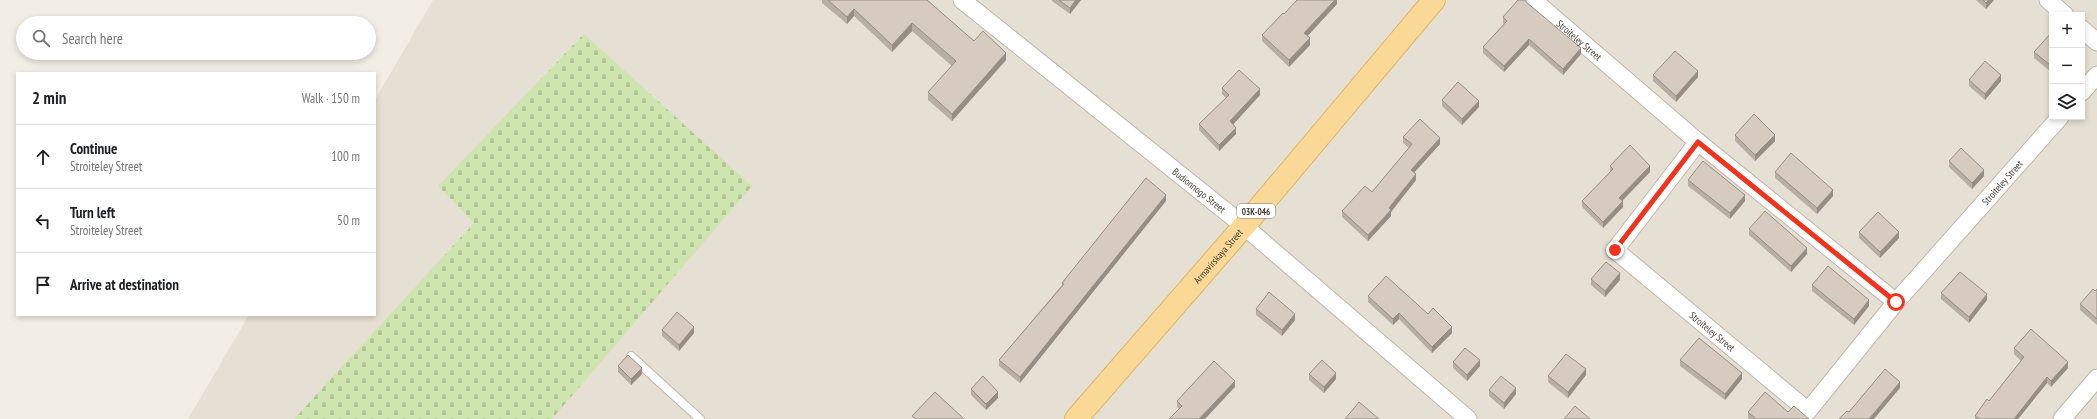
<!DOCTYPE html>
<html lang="en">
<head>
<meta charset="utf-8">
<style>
  :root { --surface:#fff; --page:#f2f2f2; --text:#202124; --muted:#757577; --line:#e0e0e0 }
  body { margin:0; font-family:"PT Sans Narrow",sans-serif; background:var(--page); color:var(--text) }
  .controls { position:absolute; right:12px; top:12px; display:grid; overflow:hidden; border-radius:0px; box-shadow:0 2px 6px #0003 }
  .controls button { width:36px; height:36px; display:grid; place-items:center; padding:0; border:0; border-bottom:1px solid var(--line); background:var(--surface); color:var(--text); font:20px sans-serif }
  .stop { position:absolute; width:12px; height:12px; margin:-9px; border:3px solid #f1321d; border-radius:50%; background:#fff }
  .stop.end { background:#f1321d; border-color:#fff; box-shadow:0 1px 4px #0008 }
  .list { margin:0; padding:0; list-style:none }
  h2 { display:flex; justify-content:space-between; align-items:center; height:52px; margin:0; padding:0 16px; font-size:17px }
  h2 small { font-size:13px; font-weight:400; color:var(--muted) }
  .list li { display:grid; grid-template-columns:26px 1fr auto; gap:12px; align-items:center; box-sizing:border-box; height:64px; padding:0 16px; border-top:1px solid var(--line) }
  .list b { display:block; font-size:15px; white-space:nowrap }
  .list p { margin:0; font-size:13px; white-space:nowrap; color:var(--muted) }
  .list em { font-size:13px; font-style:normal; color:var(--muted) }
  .icon { flex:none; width:22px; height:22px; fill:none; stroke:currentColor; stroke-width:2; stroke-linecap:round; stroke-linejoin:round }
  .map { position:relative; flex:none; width:2097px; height:419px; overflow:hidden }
  .search { position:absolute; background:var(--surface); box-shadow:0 2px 6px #0003; left:16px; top:16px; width:360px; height:44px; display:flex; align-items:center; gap:10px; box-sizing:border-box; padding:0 14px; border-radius:22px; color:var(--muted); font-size:15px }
  .panel { position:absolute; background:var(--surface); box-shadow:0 2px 6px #0003; left:16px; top:72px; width:360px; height:244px; border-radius:0px }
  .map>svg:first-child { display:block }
  .residential { fill:#e6dfd3; fill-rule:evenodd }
  .cemetery { fill:url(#cemetery-stones) }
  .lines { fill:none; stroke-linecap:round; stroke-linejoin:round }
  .lane-casing { stroke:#c0b7ab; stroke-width:10 }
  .street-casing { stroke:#c0b7ab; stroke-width:19 }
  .primary-casing { stroke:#deb467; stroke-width:24 }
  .lane { stroke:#fff; stroke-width:8 }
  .street { stroke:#fff; stroke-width:17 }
  .primary { stroke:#fad896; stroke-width:22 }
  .wall { fill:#b8afa3 }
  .shaded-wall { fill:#968e85 }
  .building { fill:#d6cbbe; stroke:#968e85 }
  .route { stroke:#f1321d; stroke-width:5 }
  .labels { text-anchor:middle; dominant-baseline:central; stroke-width:3; stroke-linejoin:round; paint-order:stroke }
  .shield { fill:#fff; stroke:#7c7772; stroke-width:1 }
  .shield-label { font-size:9px; font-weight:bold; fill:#443d35 }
  .street-label { font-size:10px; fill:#443d35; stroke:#fff }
</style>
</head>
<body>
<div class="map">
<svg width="2097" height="419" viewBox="0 0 2097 419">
  <defs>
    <pattern id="cemetery-stones" width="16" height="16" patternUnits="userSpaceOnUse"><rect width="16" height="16" fill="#cfe5af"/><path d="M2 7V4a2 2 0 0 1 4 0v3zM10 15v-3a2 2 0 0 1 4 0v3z" fill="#b3c597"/></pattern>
  </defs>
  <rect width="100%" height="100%" fill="#f2ede5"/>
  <path class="residential" d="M433 0H2097V419H188L249 315H375V100ZM2052 15H2082V117H2052Z"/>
  <path class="cemetery" d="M584 34 752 186 552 419H294L474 223 438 186Z"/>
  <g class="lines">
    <g class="lane-casing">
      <path id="lane" d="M631 356 700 419"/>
    </g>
    <g class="street-casing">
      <g id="street">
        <path id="s1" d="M962 0 1244 226 1468 419"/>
        <path id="s2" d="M1533 0 1698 142 1896 302 2060 117"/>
        <path d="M2048 0 2065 15"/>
        <path d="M2082 29 2097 42"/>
        <path d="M2082 92 2097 75"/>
        <path id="s3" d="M1698 142 1615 250 1808 411 1896 302"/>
        <path d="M2062 419 2097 378"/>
      </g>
    </g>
    <g class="primary-casing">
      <g id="primary">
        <path id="s4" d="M1076 419 1244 226 1434 0"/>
      </g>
    </g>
    <use href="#lane" class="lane"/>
    <use href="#street" class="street"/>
    <use href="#primary" class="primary"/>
  </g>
  <g class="wall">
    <path d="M822 0H927L974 41 1006 60 952 121 928 100V92L952 66 912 31 892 52 854 16 847 24 822 3Z"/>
    <path d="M1052 0H1081L1070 14 1052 1Z"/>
    <path d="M1337 0V4L1307 36 1310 45 1289 67 1262 41V35L1284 14Z"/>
    <path d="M1976 0H1994L1986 9Z"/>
    <path d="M1526 2 1581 54 1563 75 1529 45 1504 72 1483 53V47L1504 24 1503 23V17Z"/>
    <path d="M2052 34V69L2050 71 2034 58V52Z"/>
    <path d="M1653 75 1698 77 1676 102 1653 81Z"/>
    <path d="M1969 80 2001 81 1985 100 1969 86Z"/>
    <path d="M1222 88 1260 95 1233 124 1236 134 1219 151 1199 130V124L1226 98 1222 94Z"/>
    <path d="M1442 100 1479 107 1462 125 1442 106Z"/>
    <path d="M1735 135 1775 141 1755 161 1735 141Z"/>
    <path d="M1403 137 1440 144 1414 173 1416 180 1391 212V216L1368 241 1342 217V211L1372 192 1409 148 1403 143Z"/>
    <path d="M1949 161 1984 176 1972 189 1949 167Z"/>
    <path d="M1610 166 1650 172 1622 201 1623 207 1603 228 1582 207V201L1610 172Z"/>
    <path d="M1775 172 1833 196 1817 214 1775 178Z"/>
    <path d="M1688 180 1745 201 1730 219 1688 186Z"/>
    <path d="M1166 201 1020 383 999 366V360L1062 285V283Z"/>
    <path d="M1749 229 1807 254 1791 272 1749 235Z"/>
    <path d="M1859 232 1899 238 1880 258 1859 238Z"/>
    <path d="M1591 279 1620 280 1605 297 1591 285Z"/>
    <path d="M1812 285 1869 306 1854 325 1812 291Z"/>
    <path d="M2097 289V325L2080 310V304Z"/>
    <path d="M1941 293 1987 300 1969 323 1941 299Z"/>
    <path d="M1368 296 1428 314 1452 333 1432 353 1399 319 1393 325 1368 302Z"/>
    <path d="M1256 309 1295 320 1282 336 1256 315Z"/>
    <path d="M662 330 694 333 679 351 662 336Z"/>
    <path d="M2014 348 2068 368 2051 387 2047 383 2018 419H1975V416L1989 401 2021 361 2014 354Z"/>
    <path d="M1680 360 1742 379 1725 400 1680 366Z"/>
    <path d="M1453 362 1480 366 1467 381 1453 368Z"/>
    <path d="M618 366 642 374 631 385 618 372Z"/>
    <path d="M1309 374 1336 379 1324 393 1309 380Z"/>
    <path d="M1586 375 1568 398 1548 382V376Z"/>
    <path d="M1235 387 1179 409 1177 407V401Z"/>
    <path d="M971 389 998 398 986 410 971 395Z"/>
    <path d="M1489 390 1516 394 1504 409 1489 396Z"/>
    <path d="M1748 412H1788L1809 419H1749L1748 418Z"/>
  </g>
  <g class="shaded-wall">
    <path d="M1076 0H1081L1070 14V8Z"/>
    <path d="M1335 0H1337V4L1304 40V33Z"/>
    <path d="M1989 0H1994L1986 9V3Z"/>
    <path d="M854 9V16L847 24V17Z"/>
    <path d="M912 23V31L892 52V45Z"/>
    <path d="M1310 38V45L1289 67V60Z"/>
    <path d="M1529 39V45L1504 72V66Z"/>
    <path d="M1581 48V54L1563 75V69Z"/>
    <path d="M1006 53V60L952 121V114Z"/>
    <path d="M2052 63V69L2050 71V65Z"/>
    <path d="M1698 71V77L1676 102V96Z"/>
    <path d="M2001 75V81L1985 100V94Z"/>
    <path d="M1260 89V95L1230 128V121Z"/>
    <path d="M1479 101V107L1462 125V119Z"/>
    <path d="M1236 128V134L1219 151V145Z"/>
    <path d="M1775 135V141L1755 161V155Z"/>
    <path d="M1440 138V144L1411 176V170Z"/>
    <path d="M1650 166V172L1619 204V198Z"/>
    <path d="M1984 170V176L1972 189V183Z"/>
    <path d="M1416 174V180L1391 212V216L1368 241V235L1389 208Z"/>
    <path d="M1833 190V196L1817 214V208Z"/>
    <path d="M1166 195V201L1020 383V377Z"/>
    <path d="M1745 195V201L1730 219V213Z"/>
    <path d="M1623 201V207L1603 228V222Z"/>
    <path d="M1899 232V238L1880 258V252Z"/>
    <path d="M1807 248V254L1791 272V266Z"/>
    <path d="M1620 273V280L1605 297V291Z"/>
    <path d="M1987 294V300L1969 323V317Z"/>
    <path d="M1869 300V306L1854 325V319Z"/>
    <path d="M1399 313V319L1393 325V319Z"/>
    <path d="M1295 314V320L1282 336V330Z"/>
    <path d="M694 327V333L679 351V345Z"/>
    <path d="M1452 327V333L1432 353V347Z"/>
    <path d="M1480 360V366L1467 381V375Z"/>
    <path d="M2068 362V368L2051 387V381Z"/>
    <path d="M642 368V374L631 385V379Z"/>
    <path d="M1586 369V375L1568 398V392Z"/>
    <path d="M1336 373V379L1324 393V387Z"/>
    <path d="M1742 373V379L1725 400V394Z"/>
    <path d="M2047 377V383L2018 419H2014Z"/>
    <path d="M1235 381V387L1205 419H1199Z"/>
    <path d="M1900 382V388L1874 419H1869Z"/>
    <path d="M1516 388V394L1504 409V403Z"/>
    <path d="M998 392V398L986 410V404Z"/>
  </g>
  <g class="building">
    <path d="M828 0H927L974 41 983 31 1006 53 952 114 928 92 956 61 912 23 892 45 854 9 847 17Z"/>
    <path d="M1059 0H1076L1070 8Z"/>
    <path d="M1297 0H1335L1304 33 1310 38 1289 60 1262 35 1283 13 1284 14Z"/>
    <path d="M1518 0H1526V2L1581 48 1563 69 1529 39 1504 66 1483 47 1507 21 1503 17Z"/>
    <path d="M1983 0H1989L1986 3Z"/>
    <path d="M2051 33 2052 34V63L2050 65 2034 52Z"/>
    <path d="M1675 51 1698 71 1676 96 1653 75Z"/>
    <path d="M1985 61 2001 75 1985 94 1969 80Z"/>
    <path d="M1239 70 1260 89 1230 121 1236 128 1219 145 1199 124 1229 95 1222 88Z"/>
    <path d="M1458 82 1479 101 1462 119 1442 100Z"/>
    <path d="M1754 114 1775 135 1755 155 1735 135Z"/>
    <path d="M1420 119 1440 138 1411 170 1416 174 1389 208 1391 210 1368 235 1342 211 1365 186 1372 192 1412 144 1403 137Z"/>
    <path d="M1630 145 1650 166 1619 198 1623 201 1603 222 1582 201 1613 169 1610 166Z"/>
    <path d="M1961 148 1984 170 1972 183 1949 161Z"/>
    <path d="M1791 153 1833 190 1817 208 1775 172Z"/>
    <path d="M1703 161 1745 195 1730 213 1688 180Z"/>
    <path d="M1146 178 1166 195 1020 377 999 360 1064 284 1062 283Z"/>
    <path d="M1765 211 1807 248 1791 266 1749 229Z"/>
    <path d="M1878 212 1899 232 1880 252 1859 232Z"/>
    <path d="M1606 262 1620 273 1605 291 1591 279Z"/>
    <path d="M1828 266 1869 300 1854 319 1812 285Z"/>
    <path d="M1960 272 1987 294 1969 317 1941 293Z"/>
    <path d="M1386 276 1428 314 1433 308 1452 327 1432 347 1399 313 1393 319 1368 296Z"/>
    <path d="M2093 289 2095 291 2097 289V319L2080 304Z"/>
    <path d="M1269 292 1295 314 1282 330 1256 309Z"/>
    <path d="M677 312 694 327 679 345 662 330Z"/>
    <path d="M2031 329 2068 362 2051 381 2047 377 2014 419H1980L1975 416 1987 399 1989 401 2024 357 2014 348Z"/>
    <path d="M1699 338 1742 373 1725 394 1680 360Z"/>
    <path d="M1465 348 1480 360 1467 375 1453 362Z"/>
    <path d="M1566 354 1586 369 1568 392 1548 376Z"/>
    <path d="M628 355 642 368 631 379 618 366Z"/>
    <path d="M1322 360 1336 373 1324 387 1309 374Z"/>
    <path d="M1214 361 1235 381 1199 419H1169L1182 406 1177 401Z"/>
    <path d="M1885 369 1900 382 1869 419H1839L1847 411 1849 412Z"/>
    <path d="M983 376 998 392 986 404 971 389Z"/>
    <path d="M1501 376 1516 388 1504 403 1489 390Z"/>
    <path d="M935 392 964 419H916L912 416Z"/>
    <path d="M1765 392 1788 412 1794 406 1809 419H1756L1748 412Z"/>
    <path d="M1359 402 1379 419H1345Z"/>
    <path d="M1575 406 1590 419H1564Z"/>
  </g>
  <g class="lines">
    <path class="route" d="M1615 250 1698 142 1896 302"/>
  </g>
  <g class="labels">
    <rect class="shield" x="1237" y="204" width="38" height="14" rx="3"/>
    <g class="shield-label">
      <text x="1256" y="211">03К-046</text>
    </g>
    <g class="street-label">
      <text stroke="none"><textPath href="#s2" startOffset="61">Stroiteley Street</textPath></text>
      <text stroke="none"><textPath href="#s2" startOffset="632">Stroiteley Street</textPath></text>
      <text stroke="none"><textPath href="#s1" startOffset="304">Budionnogo Street</textPath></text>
      <text stroke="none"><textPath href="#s4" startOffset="216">Armavirskaya Street</textPath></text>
      <text stroke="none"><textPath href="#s3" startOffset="263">Stroiteley Street</textPath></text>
    </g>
  </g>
</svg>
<div class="controls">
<button>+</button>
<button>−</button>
<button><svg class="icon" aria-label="layers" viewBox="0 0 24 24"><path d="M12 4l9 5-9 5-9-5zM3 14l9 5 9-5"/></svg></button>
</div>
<div class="stop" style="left:1896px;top:302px"></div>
<div class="stop end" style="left:1615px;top:250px"></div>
<div class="search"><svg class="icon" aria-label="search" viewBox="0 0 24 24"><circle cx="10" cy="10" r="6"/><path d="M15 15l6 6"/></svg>Search here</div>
<section class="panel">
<h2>2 min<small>Walk · 150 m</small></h2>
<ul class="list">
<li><svg class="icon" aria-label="ahead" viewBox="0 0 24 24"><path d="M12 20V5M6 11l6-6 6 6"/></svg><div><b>Continue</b><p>Stroiteley Street</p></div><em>100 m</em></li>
<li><svg class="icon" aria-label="left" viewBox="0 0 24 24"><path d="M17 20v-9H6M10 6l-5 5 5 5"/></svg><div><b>Turn left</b><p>Stroiteley Street</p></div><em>50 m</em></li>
<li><svg class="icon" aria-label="arrive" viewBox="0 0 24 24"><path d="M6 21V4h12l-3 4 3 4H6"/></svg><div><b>Arrive at destination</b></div></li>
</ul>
</section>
</div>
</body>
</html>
